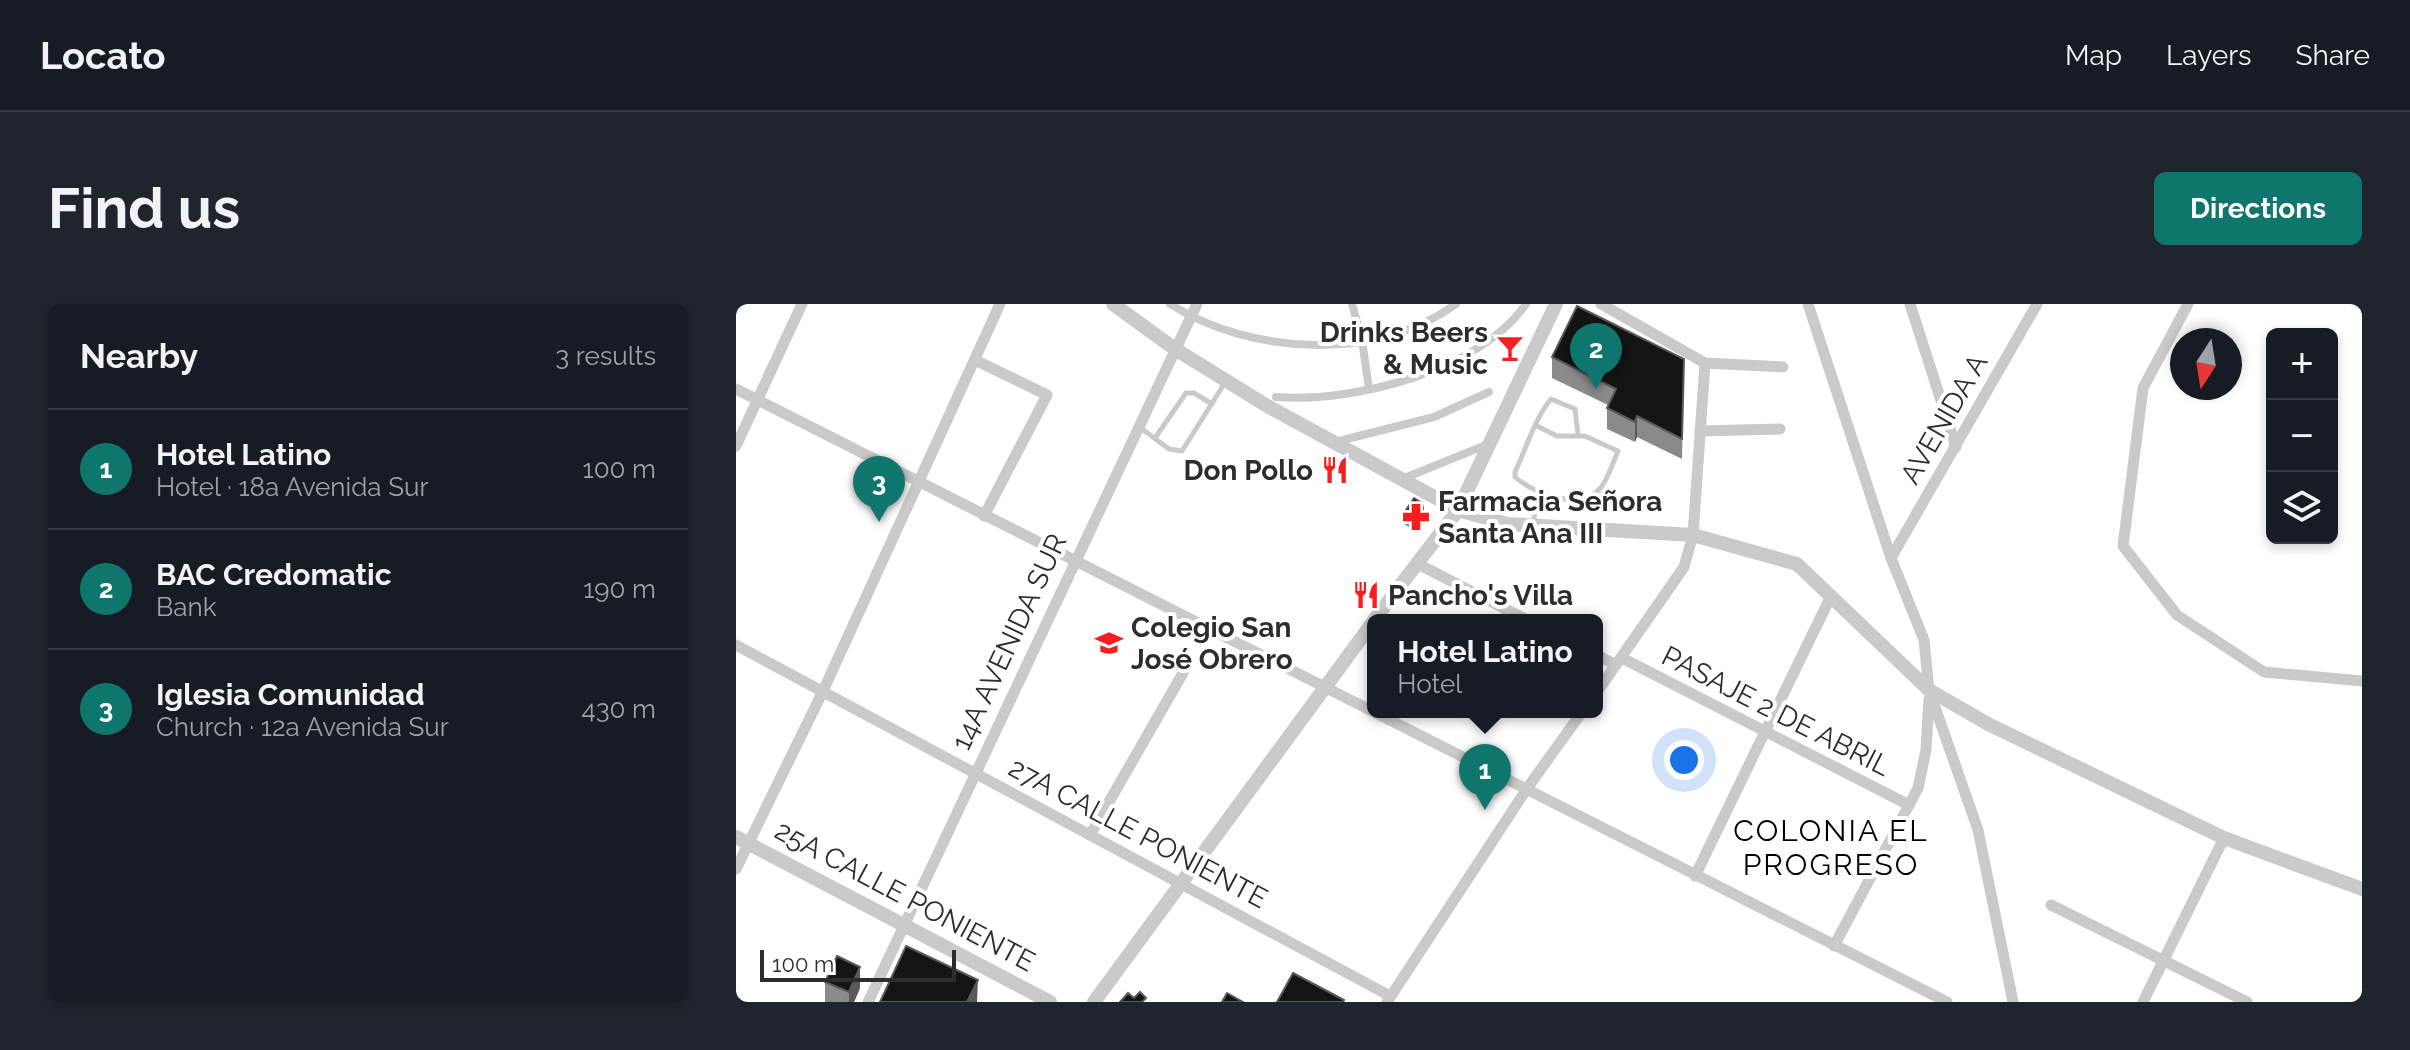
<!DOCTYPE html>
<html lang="en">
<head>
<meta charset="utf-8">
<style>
  :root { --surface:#171b24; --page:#20242c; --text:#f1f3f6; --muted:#9ea1a6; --line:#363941; --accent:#0f766e }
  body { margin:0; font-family:Raleway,sans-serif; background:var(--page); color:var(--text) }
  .controls { position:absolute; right:24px; top:24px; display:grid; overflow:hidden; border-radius:12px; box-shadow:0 4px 12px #0003 }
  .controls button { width:72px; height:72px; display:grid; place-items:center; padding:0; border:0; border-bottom:2px solid var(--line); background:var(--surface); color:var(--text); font:40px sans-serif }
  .compass { position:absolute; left:1434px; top:24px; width:72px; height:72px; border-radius:50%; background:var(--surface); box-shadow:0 4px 12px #0003; rotate:192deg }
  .scale { position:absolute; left:24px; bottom:20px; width:196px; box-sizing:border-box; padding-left:8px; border:4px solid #2d2d2d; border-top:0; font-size:22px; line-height:28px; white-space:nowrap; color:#2d2d2d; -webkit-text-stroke:6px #fff; paint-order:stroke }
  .you { position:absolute; left:948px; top:456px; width:28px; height:28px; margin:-20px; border:6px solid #fff; border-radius:50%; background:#1a73e8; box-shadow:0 0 0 12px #1a73e833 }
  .badge { display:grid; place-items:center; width:52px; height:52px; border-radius:50%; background:var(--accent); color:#fff; font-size:26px; font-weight:700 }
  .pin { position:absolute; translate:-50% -66px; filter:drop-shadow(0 2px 4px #0008) }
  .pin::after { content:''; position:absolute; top:42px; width:28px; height:24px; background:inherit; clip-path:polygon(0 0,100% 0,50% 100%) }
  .popup { position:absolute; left:631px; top:310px; width:236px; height:104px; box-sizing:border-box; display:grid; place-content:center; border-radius:12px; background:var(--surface); filter:drop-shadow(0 2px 6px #0005); font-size:26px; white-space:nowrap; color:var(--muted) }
  .popup b { font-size:30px; color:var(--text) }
  .popup::after { content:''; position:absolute; left:50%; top:100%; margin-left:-16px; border:16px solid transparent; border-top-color:var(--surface) }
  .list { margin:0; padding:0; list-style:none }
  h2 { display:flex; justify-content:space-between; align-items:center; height:104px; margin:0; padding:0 32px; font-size:34px }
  h2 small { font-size:26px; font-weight:400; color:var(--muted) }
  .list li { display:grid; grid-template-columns:52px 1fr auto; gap:24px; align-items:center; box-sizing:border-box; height:120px; padding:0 32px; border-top:2px solid var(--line) }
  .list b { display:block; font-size:30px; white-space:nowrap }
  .list p { margin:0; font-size:26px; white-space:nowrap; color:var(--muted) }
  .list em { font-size:26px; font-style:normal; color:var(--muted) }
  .icon { flex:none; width:44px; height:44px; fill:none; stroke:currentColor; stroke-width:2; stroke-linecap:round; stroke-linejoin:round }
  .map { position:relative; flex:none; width:1626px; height:698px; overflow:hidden; border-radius:12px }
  header { display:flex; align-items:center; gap:48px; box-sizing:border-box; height:112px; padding:0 40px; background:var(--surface); border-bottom:2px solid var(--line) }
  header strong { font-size:38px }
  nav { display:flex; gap:44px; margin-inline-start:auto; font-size:28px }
  .intro { display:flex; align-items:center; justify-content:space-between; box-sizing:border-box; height:192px; padding:0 48px }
  h1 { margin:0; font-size:56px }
  .button { padding:20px 36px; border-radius:12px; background:var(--accent); color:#fff; font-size:28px; font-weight:700 }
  main { display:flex; gap:48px; padding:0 48px }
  aside { flex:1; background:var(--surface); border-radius:12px; box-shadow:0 4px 12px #0003 }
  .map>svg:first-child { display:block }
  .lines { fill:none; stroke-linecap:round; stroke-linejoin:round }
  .service { stroke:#cacaca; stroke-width:5 }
  .pedestrian { stroke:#cacaca; stroke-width:8 }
  .minor { stroke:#cacaca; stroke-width:11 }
  .tertiary { stroke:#cacaca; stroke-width:14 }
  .wall { fill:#8a8a8a }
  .shaded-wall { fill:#5a5a5a }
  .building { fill:#141414; stroke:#5a5a5a; stroke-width:2 }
  .labels { text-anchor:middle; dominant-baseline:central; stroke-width:8; stroke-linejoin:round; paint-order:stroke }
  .poi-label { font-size:28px; font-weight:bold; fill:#2d2d2d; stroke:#fff; text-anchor:start }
  .street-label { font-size:28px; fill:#2d2d2d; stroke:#fff }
  .neighbourhood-label { font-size:30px; letter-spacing:2px; fill:#000; stroke:#fff }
</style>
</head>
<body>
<header>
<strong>Locato</strong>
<nav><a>Map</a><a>Layers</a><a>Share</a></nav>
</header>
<div class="intro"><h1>Find us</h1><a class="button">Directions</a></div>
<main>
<aside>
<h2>Nearby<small>3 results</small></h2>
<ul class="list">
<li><span class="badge">1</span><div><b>Hotel Latino</b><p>Hotel · 18a Avenida Sur</p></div><em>100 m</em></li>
<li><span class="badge">2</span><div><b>BAC Credomatic</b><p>Bank</p></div><em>190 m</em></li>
<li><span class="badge">3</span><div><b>Iglesia Comunidad</b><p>Church · 12a Avenida Sur</p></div><em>430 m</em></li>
</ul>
</aside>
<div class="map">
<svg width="1626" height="698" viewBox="0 0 1626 698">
  <rect width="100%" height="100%" fill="#fff"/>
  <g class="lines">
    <g class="service">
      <path d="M402 122 433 145 446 147 490 77"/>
      <path d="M801 122 821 132H849L882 147C877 158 873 172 866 182 847 209 798 190 779 173V168C790 145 799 114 815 95L839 105 842 131"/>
      <path d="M419 134 450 89H458L476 100"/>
      <path d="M797 220 802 189"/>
    </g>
    <g class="pedestrian">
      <path d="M434 0C514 51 641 58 720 0"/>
      <path d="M616 0 626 36 633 85"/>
      <path d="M540 93C617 99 744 67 790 0"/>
      <path d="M599 138 698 113 753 88"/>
      <path d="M666 175 750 141"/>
    </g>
    <g class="minor">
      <path d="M1072 0 1155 254 1188 336 1193 386 1242 526 1277 698"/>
      <path d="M1174 0 1220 143"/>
      <path d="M1452 0 1407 84 1387 242 1441 311 1528 368 1626 377"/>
      <path d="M239 56 311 91 248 212"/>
      <path d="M969 59 1047 63"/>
      <path d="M0 85 1211 698"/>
      <path d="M964 127 1044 125"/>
      <path d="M0 142 66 0"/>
      <path d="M1155 254 1301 0"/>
      <path d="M682 260 791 316"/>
      <path d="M0 341 654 692"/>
      <path d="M861 351 880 361"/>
      <path d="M886 354 1173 501"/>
      <path d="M861 388 948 263 957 231 969 59 865 0"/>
      <path d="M354 531 447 369"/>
      <path d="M0 565 87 387 264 0"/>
      <path d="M959 572 1094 294"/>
      <path d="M1315 601 1511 698"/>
      <path d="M1098 642 1182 484 1190 446 1193 395"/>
      <path d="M132 698 461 0"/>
      <path d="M651 698 792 483 846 408"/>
      <path d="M1407 698 1488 534"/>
    </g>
    <g class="tertiary">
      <path d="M377 0 439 45 533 103 722 206 771 220 957 231 1061 260 1193 386 1252 420 1488 534 1626 585"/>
      <path d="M638 316 722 206 820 0"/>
      <path d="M0 533 314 698"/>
      <path d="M358 698 637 318"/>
    </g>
  </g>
  <g class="wall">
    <path d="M816 53 948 55 946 155 901 133 899 138 871 125V104L872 101 816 74Z"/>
    <path d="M668 209 687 216 679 227 668 220Z"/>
    <path d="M89 678 124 684 118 698H89Z"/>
  </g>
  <g class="shaded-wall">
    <path d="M901 112V133L899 138V118Z"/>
    <path d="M687 205V216L679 227V217Z"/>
    <path d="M124 663V684L118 698H113V688Z"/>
    <path d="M242 676 241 698H231Z"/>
  </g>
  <g class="building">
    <path d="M841 2 948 55 946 135 901 112 899 118 871 104 880 85 816 53Z"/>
    <path d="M678 194 686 199 687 205 679 217 668 209Z"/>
    <path d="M170 642 242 676 231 698H144Z"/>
    <path d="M101 652 124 663 113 688 89 678Z"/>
    <path d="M557 669 608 696 607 698H541Z"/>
    <path d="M404 688 410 694 406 698H384L392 689 398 694Z"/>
    <path d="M491 689 507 698H486Z"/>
  </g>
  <defs>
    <g id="bar-bare" transform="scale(2.16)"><path d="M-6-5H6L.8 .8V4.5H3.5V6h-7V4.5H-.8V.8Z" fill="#f61e20" stroke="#fff" stroke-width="2.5" paint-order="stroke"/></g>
    <g id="restaurant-bare" transform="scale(2.16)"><path d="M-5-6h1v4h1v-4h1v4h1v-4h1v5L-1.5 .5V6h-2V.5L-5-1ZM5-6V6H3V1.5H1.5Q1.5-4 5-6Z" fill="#f61e20" stroke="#fff" stroke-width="2.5" paint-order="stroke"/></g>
    <g id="pharmacy-bare" transform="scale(2.16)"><path d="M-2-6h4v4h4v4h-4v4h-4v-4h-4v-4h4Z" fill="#f61e20" stroke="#fff" stroke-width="2.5" paint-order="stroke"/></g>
    <g id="school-bare" transform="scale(2.16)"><path d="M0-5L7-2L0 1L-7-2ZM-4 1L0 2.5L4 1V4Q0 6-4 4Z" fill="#f61e20" stroke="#fff" stroke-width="2.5" paint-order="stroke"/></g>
  </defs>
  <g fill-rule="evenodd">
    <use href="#bar-bare" x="774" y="44"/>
    <use href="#restaurant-bare" x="599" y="166"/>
    <use href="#pharmacy-bare" x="680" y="213"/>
    <use href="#restaurant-bare" x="630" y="291"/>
    <use href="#school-bare" x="373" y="339"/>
  </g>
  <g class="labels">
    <g class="poi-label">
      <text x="752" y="28" text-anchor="end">Drinks Beers<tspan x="752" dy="32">&amp; Music</tspan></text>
      <text x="577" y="166" text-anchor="end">Don Pollo</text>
      <text x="702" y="197">Farmacia Señora<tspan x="702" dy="32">Santa Ana III</tspan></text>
      <text x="652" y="291">Pancho's Villa</text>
      <text x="395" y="323">Colegio San<tspan x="395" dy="32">José Obrero</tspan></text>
    </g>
    <g class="street-label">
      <text transform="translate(1208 115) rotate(-60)">AVENIDA A</text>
      <text transform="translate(273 338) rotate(-65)">14A AVENIDA SUR</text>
      <text transform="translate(1040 407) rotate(27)">PASAJE 2 DE ABRIL</text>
      <text transform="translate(402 529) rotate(28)">27A CALLE PONIENTE</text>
      <text transform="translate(169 592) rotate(28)">25A CALLE PONIENTE</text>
    </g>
    <g class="neighbourhood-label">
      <text x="1095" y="526">COLONIA EL<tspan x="1095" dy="34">PROGRESO</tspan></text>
    </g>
  </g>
</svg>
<div class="controls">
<button>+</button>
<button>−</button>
<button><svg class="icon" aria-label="layers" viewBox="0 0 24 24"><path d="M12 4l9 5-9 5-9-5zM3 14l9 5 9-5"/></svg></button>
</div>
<svg class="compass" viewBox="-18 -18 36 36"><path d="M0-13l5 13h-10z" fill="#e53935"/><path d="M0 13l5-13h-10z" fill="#9ea1a6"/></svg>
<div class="scale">100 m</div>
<div class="you"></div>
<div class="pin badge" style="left:749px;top:506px">1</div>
<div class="popup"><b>Hotel Latino</b>Hotel</div>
<div class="pin badge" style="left:860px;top:85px">2</div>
<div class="pin badge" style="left:143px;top:218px">3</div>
</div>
</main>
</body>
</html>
